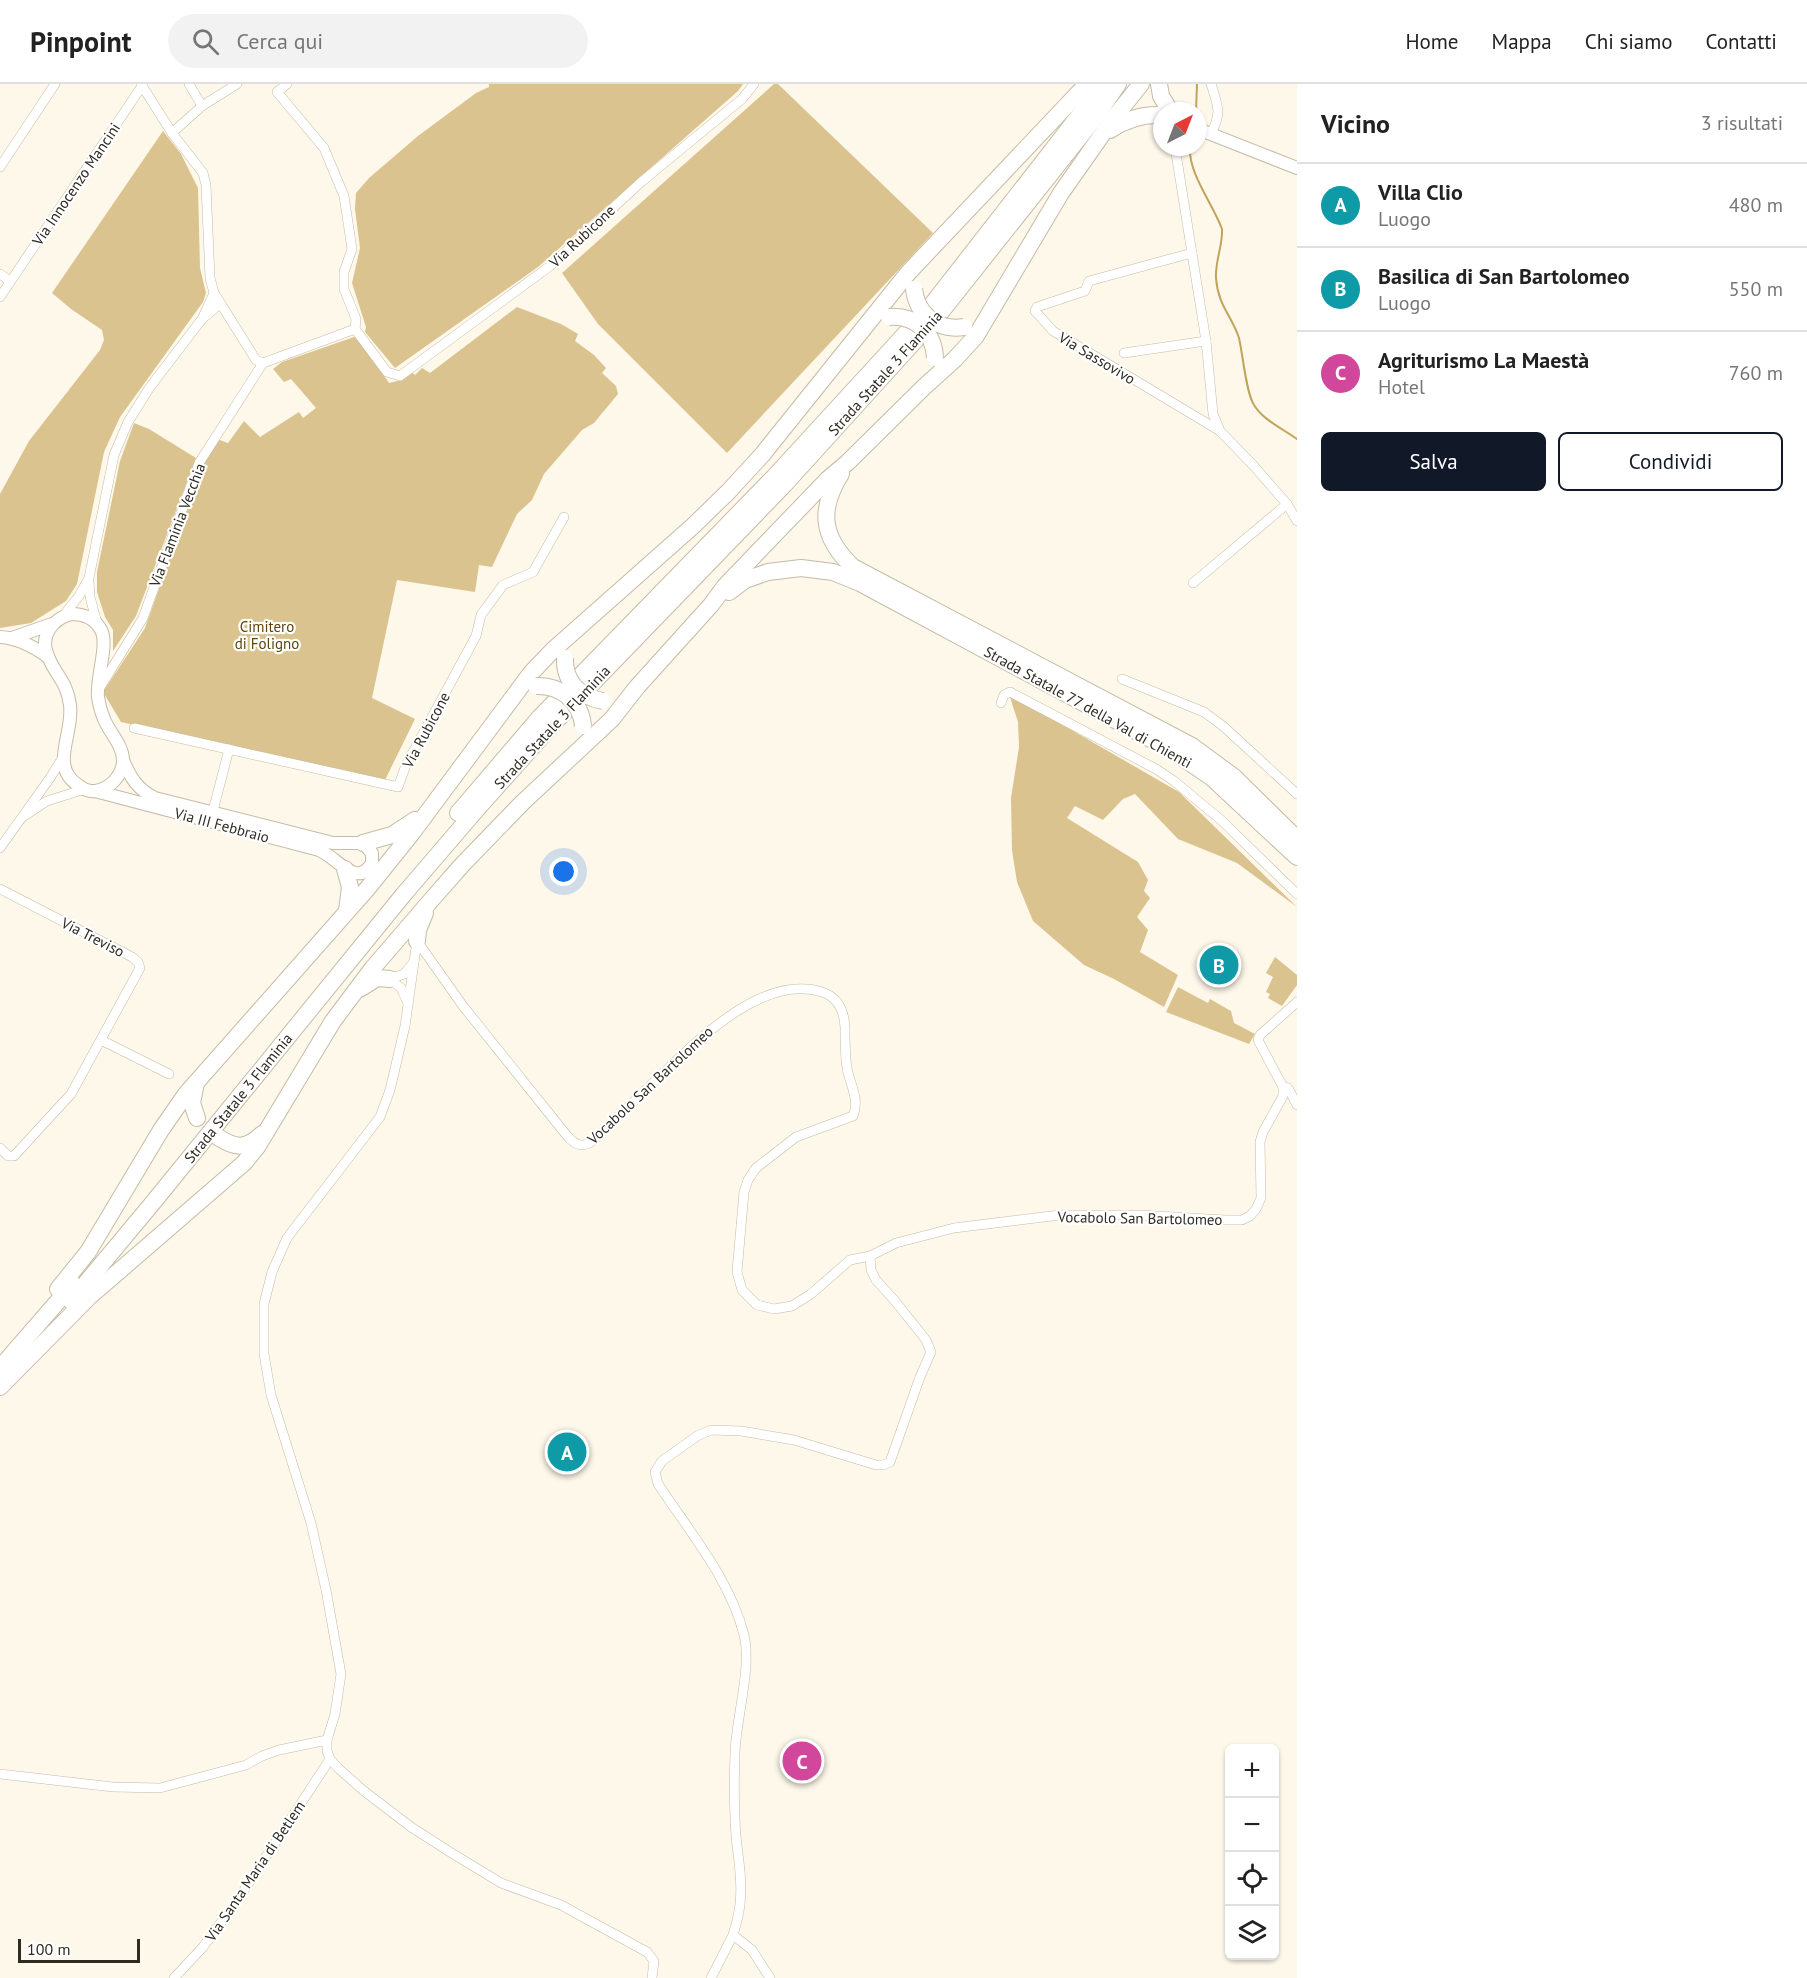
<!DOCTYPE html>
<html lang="it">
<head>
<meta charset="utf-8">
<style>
  :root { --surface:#fff; --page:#f2f2f2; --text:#222; --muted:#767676; --line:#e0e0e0; --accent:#111827 }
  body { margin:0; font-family:"PT Sans",sans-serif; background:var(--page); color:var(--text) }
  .controls { position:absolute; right:18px; bottom:18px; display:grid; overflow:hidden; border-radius:9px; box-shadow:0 2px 4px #0004 }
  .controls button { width:54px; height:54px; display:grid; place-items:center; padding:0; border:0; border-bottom:2px solid var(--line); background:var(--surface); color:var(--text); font:30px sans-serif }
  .compass { position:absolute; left:1153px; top:18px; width:54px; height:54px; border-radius:50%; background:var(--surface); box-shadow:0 2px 4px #0004; rotate:42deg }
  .scale { position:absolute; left:18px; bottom:15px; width:122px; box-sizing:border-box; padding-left:6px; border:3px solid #2f2b22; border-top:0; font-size:16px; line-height:21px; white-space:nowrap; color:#2f2b22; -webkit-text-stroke:4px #fff; paint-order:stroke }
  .you { position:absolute; left:564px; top:788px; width:21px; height:21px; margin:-15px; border:4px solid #fff; border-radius:50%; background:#1a73e8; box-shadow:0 0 0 9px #1a73e833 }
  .badge { display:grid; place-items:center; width:39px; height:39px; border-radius:50%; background:var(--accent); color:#fff; font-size:20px; font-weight:700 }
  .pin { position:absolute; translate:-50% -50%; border:3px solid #fff; box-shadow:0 2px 6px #0006 }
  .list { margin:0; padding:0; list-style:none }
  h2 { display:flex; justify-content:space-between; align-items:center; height:78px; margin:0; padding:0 24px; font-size:26px }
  h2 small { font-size:20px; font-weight:400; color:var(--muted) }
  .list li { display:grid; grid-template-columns:39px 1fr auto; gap:18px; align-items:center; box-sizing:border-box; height:84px; padding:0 24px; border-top:2px solid var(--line) }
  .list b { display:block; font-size:22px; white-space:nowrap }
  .list p { margin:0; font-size:20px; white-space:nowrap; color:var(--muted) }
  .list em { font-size:20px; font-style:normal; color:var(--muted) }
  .actions { display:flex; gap:12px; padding:18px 24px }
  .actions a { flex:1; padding:14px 0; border:2px solid var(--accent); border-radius:9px; text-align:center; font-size:21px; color:var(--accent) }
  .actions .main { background:var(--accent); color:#fff }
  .icon { flex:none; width:33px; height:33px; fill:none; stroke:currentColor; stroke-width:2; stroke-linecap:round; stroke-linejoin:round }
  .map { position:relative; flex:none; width:1297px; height:1894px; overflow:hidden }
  header { display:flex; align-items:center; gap:36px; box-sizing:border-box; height:84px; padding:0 30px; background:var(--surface); border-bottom:2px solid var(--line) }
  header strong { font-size:28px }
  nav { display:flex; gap:33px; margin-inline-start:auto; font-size:21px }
  .search { width:420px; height:54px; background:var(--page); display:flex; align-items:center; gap:15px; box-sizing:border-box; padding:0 21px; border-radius:33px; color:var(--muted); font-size:22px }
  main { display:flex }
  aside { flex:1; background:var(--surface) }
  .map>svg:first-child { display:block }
  .green { fill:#dac38f }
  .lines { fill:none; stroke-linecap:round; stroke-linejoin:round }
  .stream { stroke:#c0a35c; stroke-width:2 }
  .street-casing { stroke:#c5bba5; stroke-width:10 }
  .secondary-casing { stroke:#c5bba5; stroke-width:14 }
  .highway-casing { stroke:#c5bba5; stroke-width:18 }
  .street { stroke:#fff; stroke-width:9 }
  .secondary { stroke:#fff; stroke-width:12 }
  .highway { stroke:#fff; stroke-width:16 }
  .highway-bridge-casing { stroke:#c5bba5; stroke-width:18; stroke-linecap:butt }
  .highway-bridge { stroke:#fff; stroke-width:16 }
  .labels { text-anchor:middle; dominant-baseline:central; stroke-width:4.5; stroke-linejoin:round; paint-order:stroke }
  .street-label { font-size:15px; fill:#2f2b22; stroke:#fff }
  .park-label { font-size:15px; fill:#5b460d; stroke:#fff }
</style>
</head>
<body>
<header>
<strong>Pinpoint</strong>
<div class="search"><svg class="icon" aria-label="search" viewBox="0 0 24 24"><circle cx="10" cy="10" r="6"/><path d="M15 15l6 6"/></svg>Cerca qui</div>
<nav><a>Home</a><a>Mappa</a><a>Chi siamo</a><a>Contatti</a></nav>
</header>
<main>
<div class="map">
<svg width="1297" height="1894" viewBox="0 0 1297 1894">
  <rect width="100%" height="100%" fill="#fef8ea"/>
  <g class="green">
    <path d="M489 0H743L738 7 538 183 395 284 365 248 366 243 352 199 360 164 355 125 356 109 369 94 418 52 476 9 489 3Z"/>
    <path d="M774 0H778L933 149 727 369 598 240 562 189Z"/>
    <path d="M163 47 181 70 198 104 200 184 206 209 203 218 120 333 104 368 77 500 66 517 31 539 0 544V410L29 357 100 266 104 256 102 246 71 225 52 209Z"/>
    <path d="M517 223 561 240 578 250 575 257 594 271 606 284 602 289 616 302 618 310 594 339 582 346 544 390 532 416 517 430 492 483 479 481 475 508 397 496 372 614 415 635 385 696 121 638 103 608 145 544 207 371 217 355 228 359 244 337 260 353 299 328 303 334 316 324 291 295 284 298 273 285 282 278 357 252 389 299 402 296 411 287 415 291 422 284 430 289Z"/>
    <path d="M134 339 149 345 196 374 136 532 113 567V546L105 533 97 508V488L120 377Z"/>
    <path d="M1009 610 1179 708 1297 823 1237 779 1178 755 1135 710 1123 715 1103 736 1075 722 1067 734 1138 778 1148 796 1144 807 1150 814 1137 833 1148 846 1140 868 1178 891 1164 923 1114 895 1084 881 1033 837 1017 798 1012 766 1011 714 1019 663 1018 638Z"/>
    <path d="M1275 873 1297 891V901L1282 922 1268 914 1270 910 1266 908 1273 893 1266 889Z"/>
    <path d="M1178 903 1208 919 1210 915 1231 927 1234 939 1255 950 1249 960 1166 928Z"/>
  </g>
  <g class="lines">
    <g class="stream">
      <path d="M1196 27 1197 0"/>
      <path d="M1190 63C1188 89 1213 120 1222 145 1223 161 1215 177 1216 194 1218 222 1232 232 1239 254 1243 271 1246 309 1254 321 1263 336 1283 345 1297 355"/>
    </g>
    <g class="street-casing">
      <g id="street">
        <path d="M141 0 172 49 203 89 206 101 210 194 214 209 256 276 263 279 355 245 387 288 400 292 550 182 640 99 742 15 754 0"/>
        <path d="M189 0 202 22"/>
        <path d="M287 0 277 8 324 64 344 112 352 165 344 188V205L356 235 355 245"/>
        <path d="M172 49 202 22 237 0"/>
        <path d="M1211 50C1222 29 1218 22 1211 0"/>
        <path d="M1175 63 1206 257 1213 330 1220 347 1252 380 1287 420 1297 437"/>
        <path d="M0 83 55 0"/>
        <path d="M1192 169 1089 197 1085 207 1037 223 1035 227 1053 247 1220 347"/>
        <path d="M0 190 10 197"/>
        <path d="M0 213 142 2"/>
        <path d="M203 233 214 209"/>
        <path d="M1124 269 1206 257"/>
        <path d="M89 497 90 513 97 539"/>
        <path d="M1193 499 1287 420"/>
        <path d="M63 532 79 512 89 494 114 371 128 338 150 303 202 235 220 220"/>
        <path d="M1122 595 1204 628 1223 642 1297 710"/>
        <path d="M99 605 143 534 199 379 263 279"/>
        <path d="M1001 619 1004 611 1010 608 1156 685 1174 697 1221 736 1297 810"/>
        <path d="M134 644 398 703 406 681 476 552 481 531 503 501 533 488 564 433"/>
        <path d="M213 727 229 665"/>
        <path d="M24 732 47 717 85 705"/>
        <path d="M0 764 50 694 63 673"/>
        <path d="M0 805 132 873 138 878 140 884 71 1010 14 1072H8L0 1064"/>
        <path d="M417 857 463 922 568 1053C577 1062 583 1064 594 1056 615 1036 635 1016 656 996 695 959 762 889 822 908 838 913 844 927 845 943 845 957 845 971 847 984 850 1001 860 1015 853 1032L796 1053 756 1084 748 1096 744 1108 737 1188 742 1206 757 1221 774 1225 792 1222 811 1210 850 1176 870 1172 896 1159 954 1144 1060 1131H1139L1225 1136H1242L1250 1132 1256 1125 1261 1114 1260 1058 1263 1048 1283 1012V1003L1258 956 1260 951 1297 918"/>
        <path d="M417 857 405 942 390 1006 380 1033 287 1154 272 1188 264 1220V1270L271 1311 311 1439 326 1506 341 1590 335 1630 327 1656V1667L330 1675 338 1684 364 1707 411 1743 450 1768 501 1799 561 1821 647 1868 654 1877 652 1894"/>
        <path d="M390 895 401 904 408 919"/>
        <path d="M390 895 404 890 414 878"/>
        <path d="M101 956 169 990"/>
        <path d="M1283 1003 1288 1004 1297 1021"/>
        <path d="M0 1690 113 1703 160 1704 246 1681 262 1672 279 1666 327 1656"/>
        <path d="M174 1894 203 1863 239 1814 330 1675"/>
        <path d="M711 1894 733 1851"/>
        <path d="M770 1894 752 1866 733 1851C736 1841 739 1831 740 1820 743 1797 738 1774 736 1752 734 1724 734 1696 735 1669 736 1634 752 1584 744 1551 730 1495 689 1447 658 1400L655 1388 662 1377 697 1352 711 1346 741 1347 794 1356 876 1381H883L890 1378 920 1293 931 1268 926 1256 895 1217 876 1196 871 1186 870 1172"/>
      </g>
    </g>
    <g class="secondary-casing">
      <g id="secondary">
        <path d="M1198 45 1297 84"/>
        <path d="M71 530C83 530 95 534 101 546 109 560 96 593 98 613 99 620 101 628 104 635 109 648 123 661 123 676 123 691 110 705 95 707 89 708 83 705 78 701 49 682 74 650 70 621 67 597 55 591 48 572 39 553 52 535 71 530Z"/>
        <path d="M0 553C18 554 33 562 48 573"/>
        <path d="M12 554 52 540"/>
        <path d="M95 707 319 766C336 772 357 806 372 779V769L363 759H333L155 714C138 706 130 693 123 676"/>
      </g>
    </g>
    <g class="highway-casing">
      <g id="highway">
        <path d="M1159 0 1161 12 1170 27"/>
        <path d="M1110 46C1126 35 1142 30 1162 31"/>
        <path d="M841 390C818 426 822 454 853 483L1192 662 1234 693 1297 755"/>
        <path d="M729 508 745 496 768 488 801 484 833 488 860 499 1171 666 1211 693 1297 773"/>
        <path d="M458 729 540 633 774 393 930 223 1082 28 1101 0"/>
        <path d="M363 759 392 751 415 736"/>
        <path d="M345 785 350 803 347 827"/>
        <path d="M417 857 418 846 425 829"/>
        <path d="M361 904 377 894 390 895"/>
        <path d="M196 999 192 1019 197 1034"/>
        <path d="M218 1053C236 1065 246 1065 262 1050"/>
        <path d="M58 1205 88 1168 161 1046 186 1010 367 805 412 749 531 589 553 566 693 442 728 408 762 371 908 189 1087 0"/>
        <path d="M71 1217 151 1121 404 810 477 725 551 642 784 401 941 228 1094 35 1118 0"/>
        <path d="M0 1284 73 1200"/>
        <path d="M0 1303 89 1213 244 1079 257 1063 333 937 372 885 433 814 462 781 522 719 612 635 637 603 711 521 725 502 828 395 847 379 924 303 955 275 976 252 1061 109 1113 35 1141 0"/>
      </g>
    </g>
    <use href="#street" class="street"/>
    <use href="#secondary" class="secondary"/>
    <use href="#highway" class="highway"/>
    <g class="highway-bridge-casing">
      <g id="highway-bridge">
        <path d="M914 205C917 231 938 247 964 243"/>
        <path d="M889 233C915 231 934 248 935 274"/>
        <path d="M565 574C564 599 581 613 603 617"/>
        <path d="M536 602C560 601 581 617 583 642"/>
      </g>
    </g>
    <use href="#highway-bridge" class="highway-bridge"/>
  </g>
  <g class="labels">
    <g class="street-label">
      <text transform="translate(76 100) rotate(-56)">Via Innocenzo Mancini</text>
      <text transform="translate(582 152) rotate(-43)">Via Rubicone</text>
      <text transform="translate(1097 274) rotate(31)">Via Sassovivo</text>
      <text transform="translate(885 289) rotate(-48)">Strada Statale 3 Flaminia</text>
      <text transform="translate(177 441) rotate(-69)">Via Flaminia Vecchia</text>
      <text transform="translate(1088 623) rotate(29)">Strada Statale 77 della Val di Chienti</text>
      <text transform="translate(552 643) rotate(-47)">Strada Statale 3 Flaminia</text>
      <text transform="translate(426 646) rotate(-62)">Via Rubicone</text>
      <text transform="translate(222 741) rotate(15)">Via III Febbraio</text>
      <text transform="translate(93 853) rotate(27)">Via Treviso</text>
      <text transform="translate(650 1001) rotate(-43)">Vocabolo San Bartolomeo</text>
      <text transform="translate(238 1014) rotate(-51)">Strada Statale 3 Flaminia</text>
      <text transform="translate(1140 1134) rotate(1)">Vocabolo San Bartolomeo</text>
      <text transform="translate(255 1787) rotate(-56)">Via Santa Maria di Betlem</text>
    </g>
    <g class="park-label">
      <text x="267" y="542">Cimitero<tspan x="267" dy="17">di Foligno</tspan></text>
    </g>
  </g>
</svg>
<div class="controls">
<button>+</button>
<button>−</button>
<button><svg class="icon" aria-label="locate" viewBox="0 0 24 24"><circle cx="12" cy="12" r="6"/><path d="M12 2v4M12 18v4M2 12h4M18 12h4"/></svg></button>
<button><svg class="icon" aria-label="layers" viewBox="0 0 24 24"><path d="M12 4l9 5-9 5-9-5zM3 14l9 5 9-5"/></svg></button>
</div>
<svg class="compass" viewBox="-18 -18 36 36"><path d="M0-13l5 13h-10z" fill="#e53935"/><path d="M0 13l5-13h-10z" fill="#767676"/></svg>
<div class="scale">100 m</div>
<div class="you"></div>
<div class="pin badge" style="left:567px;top:1368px;background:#0f9aa8">A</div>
<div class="pin badge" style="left:1219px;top:881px;background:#0f9aa8">B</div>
<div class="pin badge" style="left:802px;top:1677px;background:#d1479c">C</div>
</div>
<aside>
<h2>Vicino<small>3 risultati</small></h2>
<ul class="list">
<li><span class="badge" style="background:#0f9aa8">A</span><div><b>Villa Clio</b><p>Luogo</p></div><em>480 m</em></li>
<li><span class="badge" style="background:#0f9aa8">B</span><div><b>Basilica di San Bartolomeo</b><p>Luogo</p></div><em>550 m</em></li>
<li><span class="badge" style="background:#d1479c">C</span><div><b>Agriturismo La Maestà</b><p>Hotel</p></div><em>760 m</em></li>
</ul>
<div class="actions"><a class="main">Salva</a><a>Condividi</a></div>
</aside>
</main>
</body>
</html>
